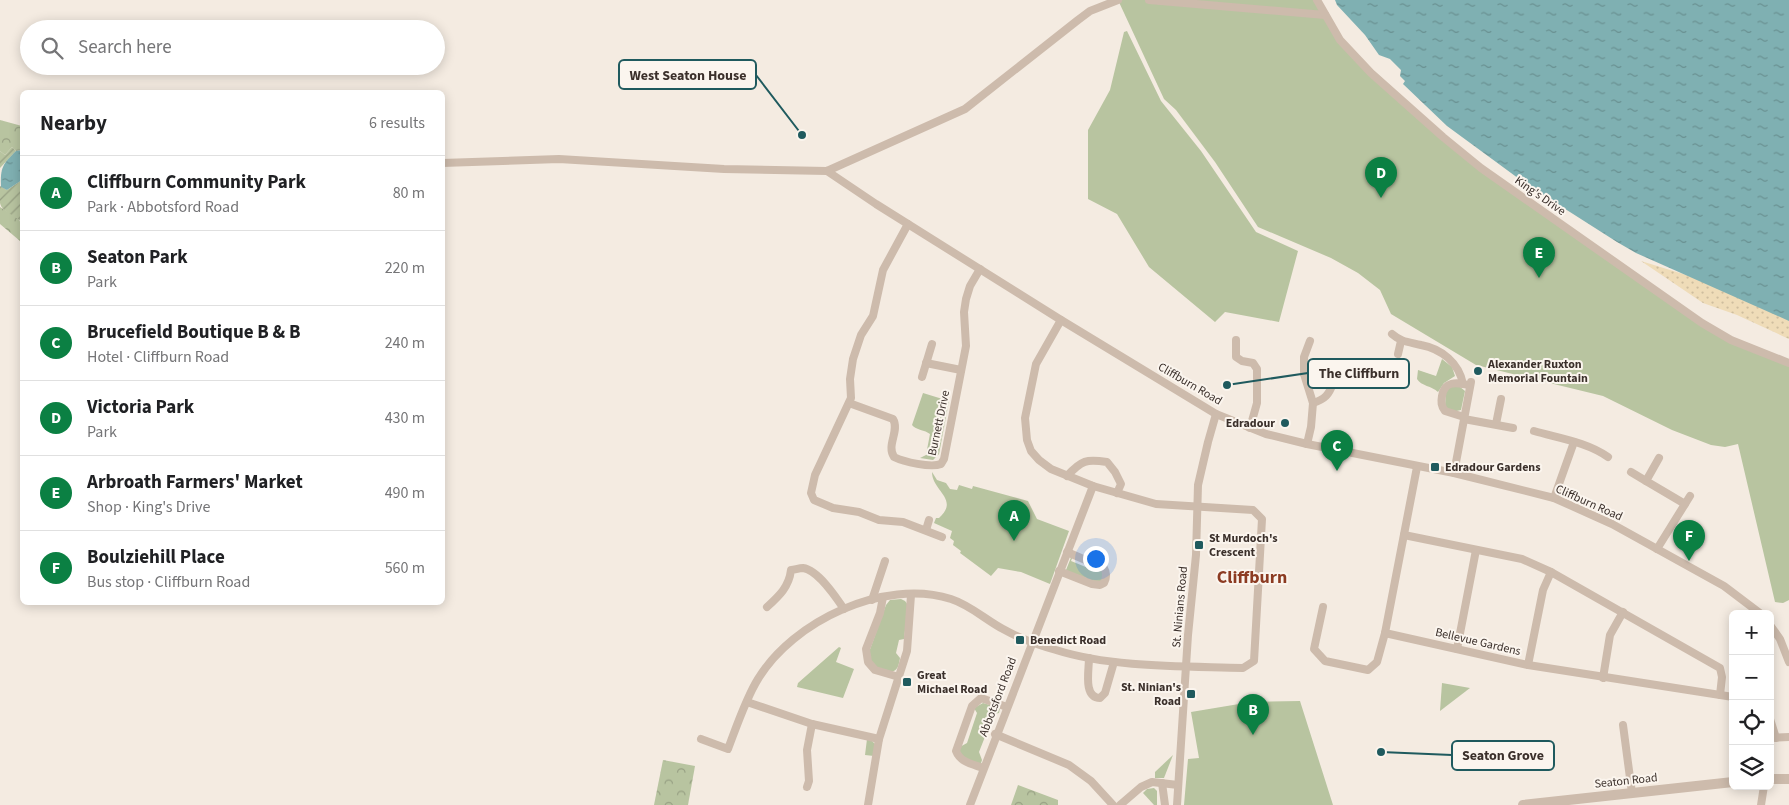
<!DOCTYPE html>
<html lang="en">
<head>
<meta charset="utf-8">
<style>
  :root { --surface:#fff; --page:#f2f2f2; --text:#202124; --muted:#757577; --line:#e0e0e0; --accent:#0b8043 }
  body { margin:0; font-family:"Source Sans 3",sans-serif; background:var(--page); color:var(--text) }
  .controls { position:absolute; right:15px; bottom:15px; display:grid; overflow:hidden; border-radius:8px; box-shadow:0 2px 12px #0003 }
  .controls button { width:45px; height:45px; display:grid; place-items:center; padding:0; border:0; border-bottom:1px solid var(--line); background:var(--surface); color:var(--text); font:25px sans-serif }
  .you { position:absolute; left:1095px; top:558px; width:18px; height:18px; margin:-12px; border:4px solid #fff; border-radius:50%; background:#1a73e8; box-shadow:0 0 0 8px #1a73e833 }
  .badge { display:grid; place-items:center; width:32px; height:32px; border-radius:50%; background:var(--accent); color:#fff; font-size:16px; font-weight:700 }
  .pin { position:absolute; translate:-50% -41px; filter:drop-shadow(0 1px 2px #0008) }
  .pin::after { content:''; position:absolute; top:26px; width:18px; height:15px; background:inherit; clip-path:polygon(0 0,100% 0,50% 100%) }
  .list { margin:0; padding:0; list-style:none }
  h2 { display:flex; justify-content:space-between; align-items:center; height:65px; margin:0; padding:0 20px; font-size:21px }
  h2 small { font-size:16px; font-weight:400; color:var(--muted) }
  .list li { display:grid; grid-template-columns:32px 1fr auto; gap:15px; align-items:center; box-sizing:border-box; height:75px; padding:0 20px; border-top:1px solid var(--line) }
  .list b { display:block; font-size:19px; white-space:nowrap }
  .list p { margin:0; font-size:16px; white-space:nowrap; color:var(--muted) }
  .list em { font-size:16px; font-style:normal; color:var(--muted) }
  .icon { flex:none; width:28px; height:28px; fill:none; stroke:currentColor; stroke-width:2; stroke-linecap:round; stroke-linejoin:round }
  .map { position:relative; flex:none; width:1789px; height:805px; overflow:hidden }
  .search { position:absolute; background:var(--surface); box-shadow:0 2px 12px #0003; left:20px; top:20px; width:425px; height:55px; display:flex; align-items:center; gap:12px; box-sizing:border-box; padding:0 18px; border-radius:28px; color:var(--muted); font-size:19px }
  .panel { position:absolute; background:var(--surface); box-shadow:0 2px 12px #0003; left:20px; top:90px; width:425px; height:515px; border-radius:8px }
  .map>svg:first-child { display:block }
  .green { fill:#b8c4a0 }
  .forest { fill:url(#forest-crowns) }
  .sand { fill:url(#sand-dots) }
  .garden { fill:url(#garden-furrows) }
  .water { fill:url(#water-ripples) }
  .lines { fill:none; stroke-linecap:round; stroke-linejoin:round }
  .minor { stroke:#cdbbac; stroke-width:8 }
  .tertiary { stroke:#cdbbac; stroke-width:10 }
  .poi-dot { fill:#1f5a5e; stroke:#fbf5ee; stroke-width:2 }
  .labels { text-anchor:middle; dominant-baseline:central; stroke-width:4; stroke-linejoin:round; paint-order:stroke }
  .street-label { font-size:12px; fill:#3b302b; stroke:#fbf5ee }
  .poi-label { font-size:12px; font-weight:bold; fill:#3b302b; stroke:#fbf5ee; text-anchor:start }
  .district-label { font-size:18px; font-weight:bold; fill:#8c3b22; stroke:#fbf5ee }
  .leader { fill:none; stroke:#1f5a5e; stroke-width:2 }
  .callout-dot { fill:#1f5a5e; stroke:#fbf5ee; stroke-width:2 }
  .callout { fill:#fbf5ee; stroke:#1f5a5e; stroke-width:2 }
  .callout-label { font-size:14px; text-anchor:middle; font-weight:bold; fill:#3b302b }
</style>
</head>
<body>
<div class="map">
<svg width="1789" height="805" viewBox="0 0 1789 805">
  <defs>
    <pattern id="forest-crowns" width="20" height="18" patternUnits="userSpaceOnUse" patternTransform="scale(1.25)"><rect width="20" height="18" fill="#b8c4a0"/><path d="M2 6a3 3 0 1 1 6 0M12 15a3 3 0 1 1 6 0" fill="none" stroke="#97a083"/></pattern>
    <pattern id="sand-dots" width="8" height="8" patternUnits="userSpaceOnUse" patternTransform="scale(1.25)"><rect width="8" height="8" fill="#efdcb8"/><path d="M2 2h.1M6 6h.1" fill="none" stroke="#cebd9e" stroke-width="1.8" stroke-linecap="round"/></pattern>
    <pattern id="garden-furrows" width="10" height="10" patternUnits="userSpaceOnUse" patternTransform="scale(1.25)"><rect width="10" height="10" fill="#b8c4a0"/><path d="M-1 1l2-2M0 10L10 0M9 11l2-2" fill="none" stroke="#97a083"/></pattern>
    <pattern id="water-ripples" width="26" height="14" patternUnits="userSpaceOnUse" patternTransform="scale(1.25)"><rect width="26" height="14" fill="#7fb0b2"/><path d="M2 4q2-2 4 0t4 0M15 11q2-2 4 0t4 0" fill="none" stroke="#699091"/></pattern>
  </defs>
  <rect width="100%" height="100%" fill="#f4ebe1"/>
  <g class="green">
    <path d="M1118 0H1319L1340 40 1481 168 1731 340 1789 360V600L1783 603 1775 602 1738 444 1725 447 1711 445 1672 430 1603 396 1476 365 1391 314 1380 290 1358 273 1331 258 1258 227 1215 162 1176 110 1164 99Z"/>
    <path d="M1127 31 1161 101 1201 151 1256 232 1298 251 1279 322 1225 312 1215 322 1149 267 1117 214 1088 199V130L1110 90 1124 32Z"/>
    <path d="M1442 359 1452 367 1455 376 1444 383 1438 392C1432 386 1421 386 1417 379L1418 370 1436 376Z"/>
    <path d="M1450 386H1459L1465 391 1461 410 1452 412 1445 406 1446 391Z"/>
    <path d="M923 393 949 401 939 454 933 460 920 458 926 455 930 434C925 430 916 430 912 425Z"/>
    <path d="M932 472 937 480 946 483 950 489 957 490 959 485 972 489 973 486 1028 501 1037 519 1069 531 1050 584 1021 572 998 568 991 576 960 553 961 551 953 545 954 541 950 538 952 531 934 523 936 518H939C960 499 932 491 932 472Z"/>
    <path d="M1072 555 1073 556 1071 561 1098 572 1101 567C1104 572 1104 576 1101 581H1094L1067 571 1066 570Z"/>
    <path d="M901 599 905 601 908 605 904 639 899 640 896 653 900 658C899 664 898 671 891 672L875 668 868 655 886 605 890 600Z"/>
    <path d="M839 647 841 648 836 662 854 669 843 698 797 687 798 683Z"/>
    <path d="M1442 683 1470 688 1440 711Z"/>
    <path d="M1300 701 1333 805H1184L1188 759 1199 758 1191 712 1251 702Z"/>
    <path d="M983 703 1000 708 999 713 994 714 979 752 982 760 981 763 978 764 963 758 958 748 967 743 977 713 974 708Z"/>
    <path d="M867 739 872 741 875 744 874 756 865 755Z"/>
    <path d="M1173 755 1164 778H1155V772Z"/>
    <path d="M1154 788 1157 791V805H1154L1143 793 1147 789Z"/>
  </g>
  <g class="forest">
    <path d="M0 120 22 126V150L16 151 12 147 5 155 0 151Z"/>
    <path d="M0 207C21 220 22 216 22 241H20L0 224Z"/>
    <path d="M663 760 695 766 688 805H654Z"/>
    <path d="M1018 785 1058 800V805H1011Z"/>
  </g>
  <path class="sand" d="M1641 261 1725 287 1789 312V339L1737 315 1703 303Z"/>
  <g class="garden">
    <path d="M12 147 16 151 0 168V151L5 155Z"/>
    <path d="M22 180V223C17 215 2 213 0 203 0 198 0 191 0 186L7 190Z"/>
  </g>
  <g class="water">
    <path d="M1335 0H1789V321L1636 253 1617 242 1526 184 1492 159 1447 126 1403 84 1405 81 1400 76 1401 70 1390 59 1379 55 1365 35 1337 5Z"/>
    <path d="M22 150V180L7 190 1 187C0 167 3 164 16 151Z"/>
  </g>
  <g class="lines">
    <g class="minor">
      <path d="M1149 0 1325 15"/>
      <path d="M1317 0 1340 40 1371 73 1443 137 1481 168 1702 323 1731 340 1789 363"/>
      <path d="M442 163 559 159 724 169 827 171 965 109 1078 20 1090 11 1118 0"/>
      <path d="M827 171 876 204 1061 320 1216 414 1266 434 1307 444 1454 473 1554 498 1612 524 1724 586 1761 614"/>
      <path d="M908 224 883 270 873 316 861 335 853 359 850 379 851 398 815 475 811 493 814 500 833 508 859 512 879 520 903 522 942 537"/>
      <path d="M1392 334C1401 342 1409 342 1421 345 1442 349 1459 363 1463 384"/>
      <path d="M1236 340V357L1242 361 1253 363 1257 369V403L1250 428"/>
      <path d="M1398 354 1401 341"/>
      <path d="M926 363 961 370"/>
      <path d="M1304 374 1316 369 1326 371 1333 383C1329 395 1325 399 1313 403"/>
      <path d="M922 377 932 344"/>
      <path d="M849 403 893 419C900 431 886 445 894 457 904 462 931 468 941 464L944 459 966 346 964 312 966 299 970 286 980 269"/>
      <path d="M1464 417 1445 411C1441 406 1441 402 1442 396 1444 381 1457 382 1468 385"/>
      <path d="M1464 419 1513 428"/>
      <path d="M1496 424 1501 399"/>
      <path d="M1534 431C1558 438 1587 442 1608 457"/>
      <path d="M1307 444 1311 427 1313 403 1304 374V357L1310 341"/>
      <path d="M1659 458 1646 481 1685 504"/>
      <path d="M1417 467 1385 633 1528 665 1733 697"/>
      <path d="M1631 472 1646 481"/>
      <path d="M1454 473 1471 382"/>
      <path d="M1067 476C1082 460 1086 459 1107 462L1115 472 1121 484 1117 493"/>
      <path d="M1554 498 1574 442"/>
      <path d="M926 530 929 520"/>
      <path d="M1404 535 1522 559 1551 572 1720 668 1722 677 1720 695"/>
      <path d="M1657 549 1690 496"/>
      <path d="M1059 571 1092 584 1100 585 1104 583C1107 577 1107 573 1104 568L1067 552"/>
      <path d="M883 597 880 613 866 649 868 662 875 670 899 677"/>
      <path d="M872 600 885 561"/>
      <path d="M767 607C779 596 789 587 791 570 794 570 799 568 803 568 818 570 836 597 844 609"/>
      <path d="M1323 607 1314 649 1325 661 1368 670 1377 662 1385 633"/>
      <path d="M1770 625 1780 639 1789 662"/>
      <path d="M1457 649 1476 550"/>
      <path d="M1089 658C1089 670 1083 698 1100 698L1105 693 1114 662"/>
      <path d="M1528 665 1543 590 1551 572"/>
      <path d="M1603 678 1610 635 1623 612"/>
      <path d="M747 702 812 724 879 739"/>
      <path d="M1770 719 1776 738"/>
      <path d="M1623 725 1632 793"/>
      <path d="M995 734 1069 765 1091 781 1113 805"/>
      <path d="M1770 738 1789 737"/>
      <path d="M701 739 728 749C736 728 746 698 758 679 793 621 884 578 951 599 970 605 986 620 1003 629 1019 638 1038 645 1056 650 1113 668 1184 666 1243 668L1254 661 1262 519 1253 510 1156 504 1093 486 1051 469 1039 460 1031 451 1027 440 1025 418 1036 364 1061 320"/>
      <path d="M983 768C972 764 960 762 956 751L972 706 981 698 1007 707"/>
      <path d="M1162 783 1165 805"/>
      <path d="M807 787 809 781 807 750 812 724"/>
      <path d="M868 805 879 739 907 651 911 595"/>
      <path d="M970 805 1093 486"/>
      <path d="M1120 805 1141 787 1152 782 1178 785"/>
      <path d="M1177 805 1188 635 1196 555 1198 485 1208 442 1216 414"/>
      <path d="M1761 805 1764 786"/>
    </g>
    <g class="tertiary">
      <path d="M1770 779H1789"/>
      <path d="M1523 805 1733 782"/>
    </g>
  </g>
  <g class="poi-dot">
    <circle cx="1478" cy="371" r="5"/>
    <circle cx="1285" cy="423" r="5"/>
    <rect x="1430" y="462" width="10" height="10" rx="2.5"/>
    <rect x="1194" y="540" width="10" height="10" rx="2.5"/>
    <rect x="1015" y="635" width="10" height="10" rx="2.5"/>
    <rect x="902" y="677" width="10" height="10" rx="2.5"/>
    <rect x="1186" y="689" width="10" height="10" rx="2.5"/>
  </g>
  <g class="labels">
    <g class="street-label">
      <text transform="translate(1540 196) rotate(35)">King's Drive</text>
      <text transform="translate(1190 384) rotate(30)">Cliffburn Road</text>
      <text transform="translate(939 423) rotate(-78)">Burnett Drive</text>
      <text transform="translate(1589 503) rotate(24)">Cliffburn Road</text>
      <text transform="translate(1180 607) rotate(-85)">St. Ninians Road</text>
      <text transform="translate(1478 642) rotate(13)">Bellevue Gardens</text>
      <text transform="translate(998 697) rotate(-69)">Abbotsford Road</text>
      <text transform="translate(1626 781) rotate(-6)">Seaton Road</text>
    </g>
    <g class="poi-label">
      <text x="1488" y="364">Alexander Ruxton<tspan x="1488" dy="14">Memorial Fountain</tspan></text>
      <text x="1275" y="423" text-anchor="end">Edradour</text>
      <text x="1445" y="467">Edradour Gardens</text>
      <text x="1209" y="538">St Murdoch's<tspan x="1209" dy="14">Crescent</tspan></text>
      <text x="1030" y="640">Benedict Road</text>
      <text x="917" y="675">Great<tspan x="917" dy="14">Michael Road</tspan></text>
      <text x="1181" y="687" text-anchor="end">St. Ninian's<tspan x="1181" dy="14">Road</tspan></text>
    </g>
    <g class="district-label">
      <text x="1252" y="577">Cliffburn</text>
    </g>
  </g>
  <path class="leader" d="M802 135L756 75M1227 385L1308 373M1381 752L1452 755"/>
  <g class="callout-dot">
    <circle cx="802" cy="135" r="5"/>
    <circle cx="1227" cy="385" r="5"/>
    <circle cx="1381" cy="752" r="5"/>
  </g>
  <g class="callout">
    <rect x="619" y="60" width="137" height="29" rx="5"/>
    <rect x="1308" y="359" width="101" height="29" rx="5"/>
    <rect x="1452" y="741" width="102" height="29" rx="5"/>
  </g>
  <g class="callout-label">
    <text x="688" y="80">West Seaton House</text>
    <text x="1359" y="378">The Cliffburn</text>
    <text x="1503" y="760">Seaton Grove</text>
  </g>
</svg>
<div class="controls">
<button>+</button>
<button>−</button>
<button><svg class="icon" aria-label="locate" viewBox="0 0 24 24"><circle cx="12" cy="12" r="6"/><path d="M12 2v4M12 18v4M2 12h4M18 12h4"/></svg></button>
<button><svg class="icon" aria-label="layers" viewBox="0 0 24 24"><path d="M12 4l9 5-9 5-9-5zM3 14l9 5 9-5"/></svg></button>
</div>
<div class="you"></div>
<div class="pin badge" style="left:1014px;top:541px">A</div>
<div class="pin badge" style="left:1253px;top:735px">B</div>
<div class="pin badge" style="left:1337px;top:471px">C</div>
<div class="pin badge" style="left:1381px;top:198px">D</div>
<div class="pin badge" style="left:1539px;top:278px">E</div>
<div class="pin badge" style="left:1689px;top:561px">F</div>
<div class="search"><svg class="icon" aria-label="search" viewBox="0 0 24 24"><circle cx="10" cy="10" r="6"/><path d="M15 15l6 6"/></svg>Search here</div>
<section class="panel">
<h2>Nearby<small>6 results</small></h2>
<ul class="list">
<li><span class="badge">A</span><div><b>Cliffburn Community Park</b><p>Park · Abbotsford Road</p></div><em>80 m</em></li>
<li><span class="badge">B</span><div><b>Seaton Park</b><p>Park</p></div><em>220 m</em></li>
<li><span class="badge">C</span><div><b>Brucefield Boutique B &amp; B</b><p>Hotel · Cliffburn Road</p></div><em>240 m</em></li>
<li><span class="badge">D</span><div><b>Victoria Park</b><p>Park</p></div><em>430 m</em></li>
<li><span class="badge">E</span><div><b>Arbroath Farmers' Market</b><p>Shop · King's Drive</p></div><em>490 m</em></li>
<li><span class="badge">F</span><div><b>Boulziehill Place</b><p>Bus stop · Cliffburn Road</p></div><em>560 m</em></li>
</ul>
</section>
</div>
</body>
</html>
